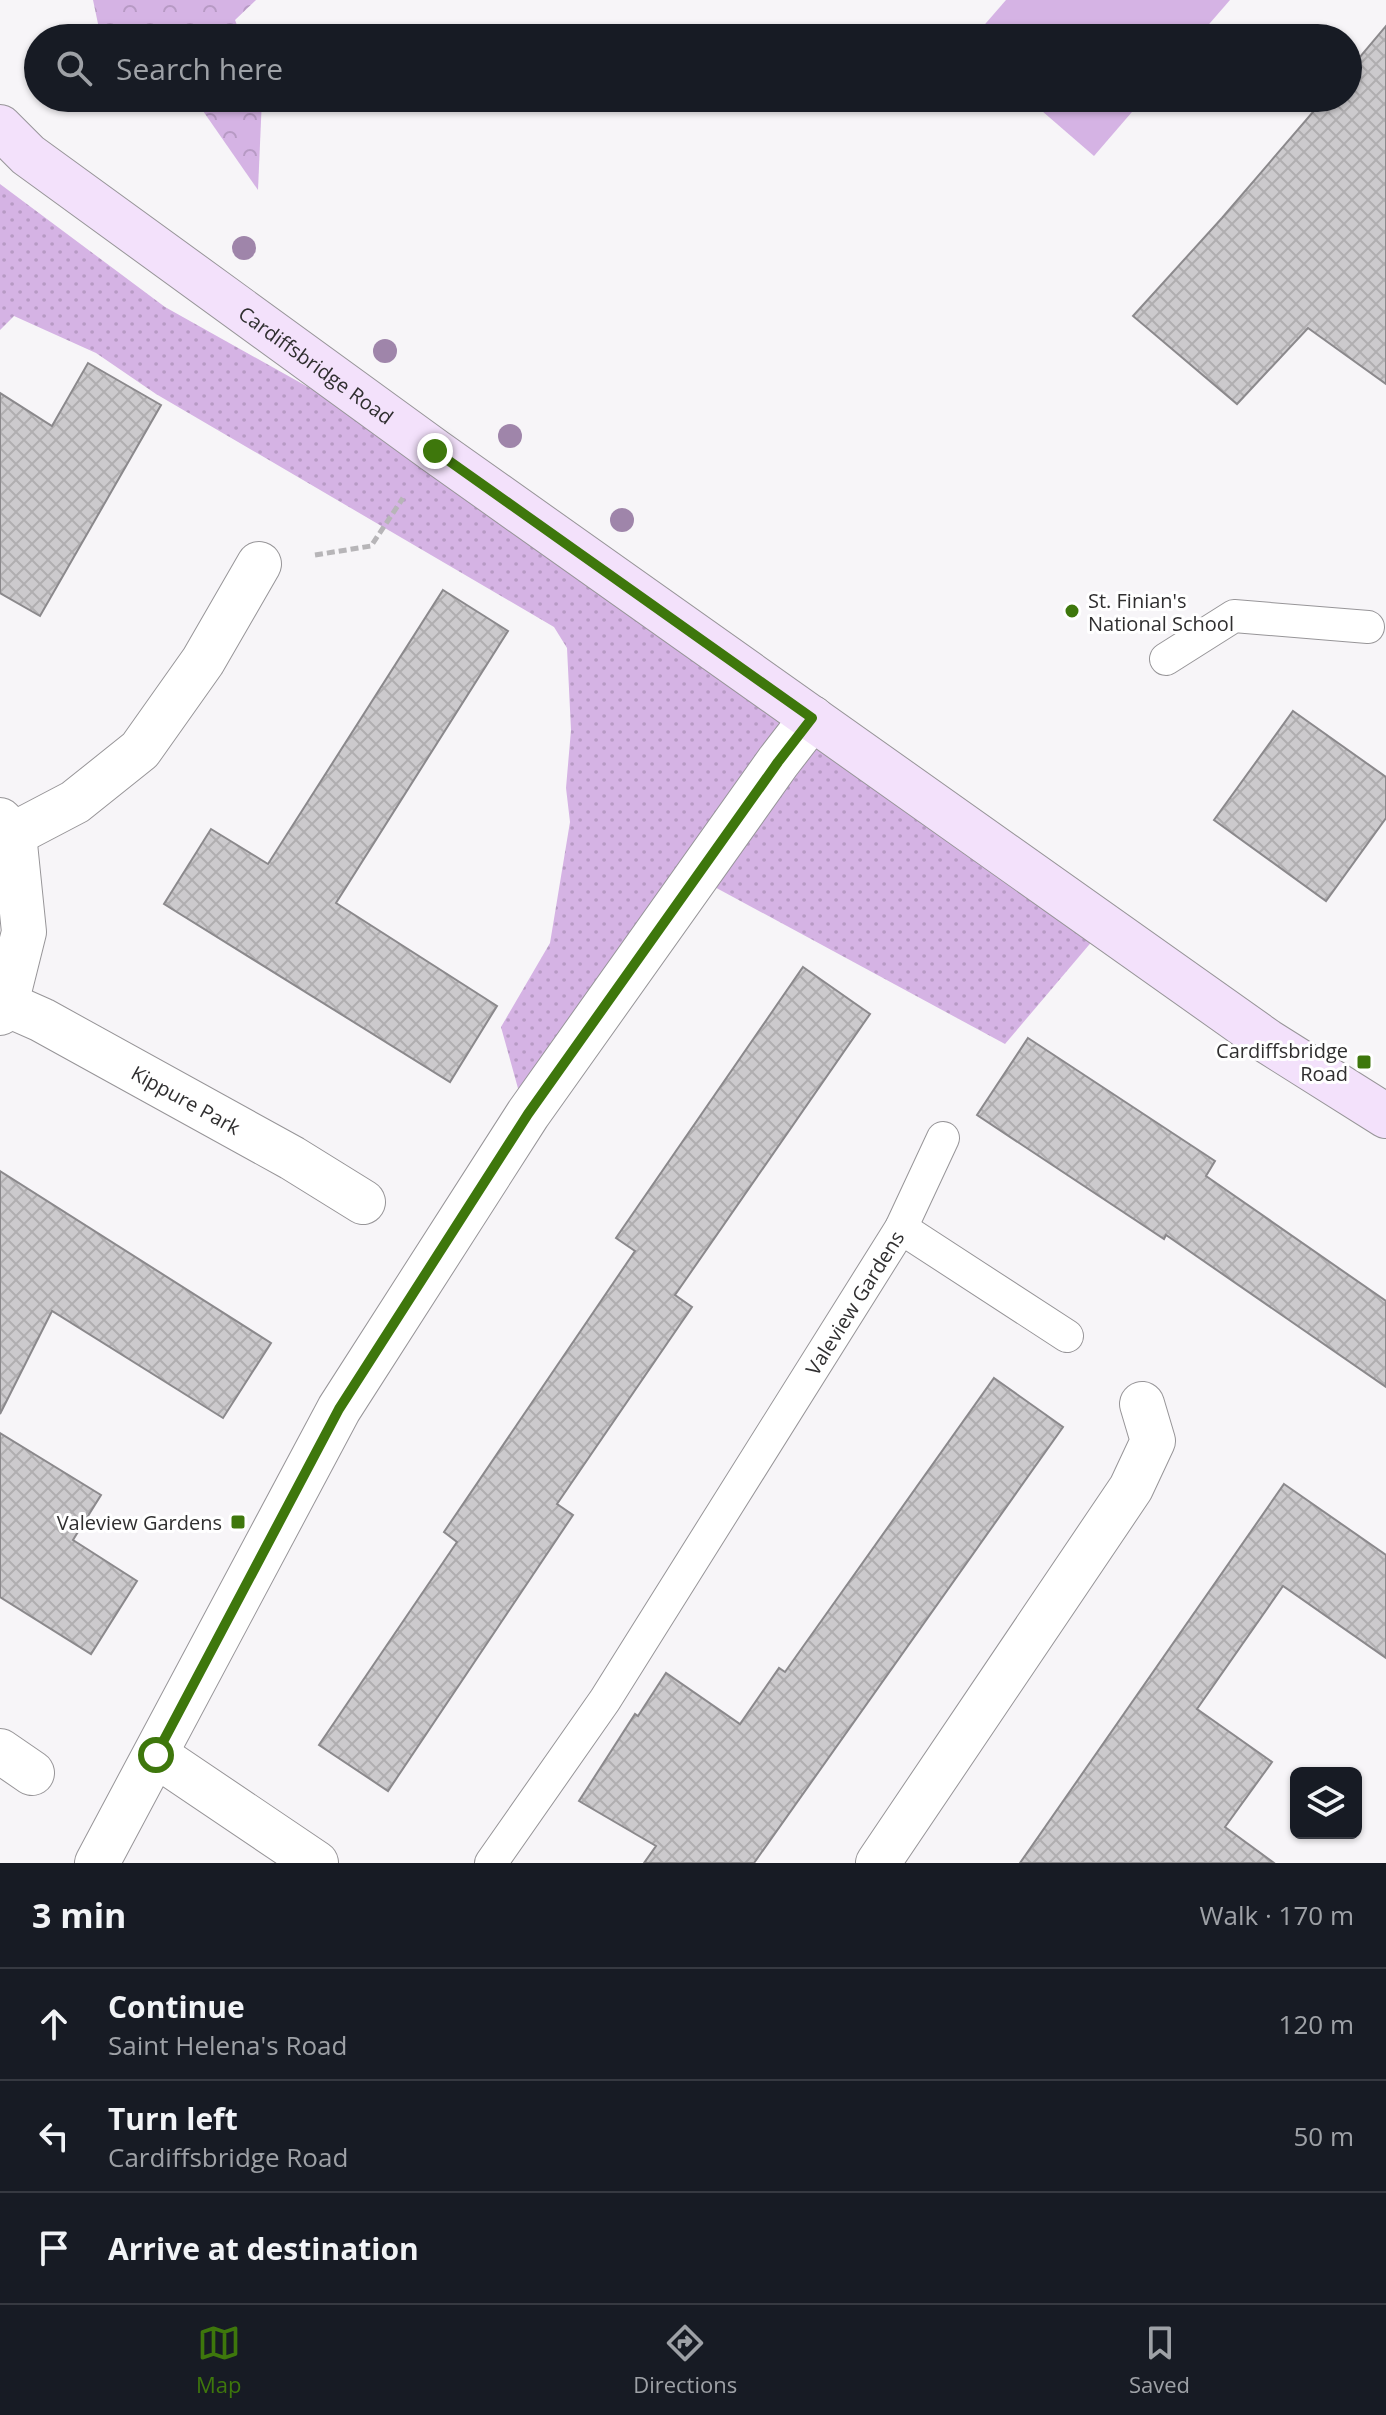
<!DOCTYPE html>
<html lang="en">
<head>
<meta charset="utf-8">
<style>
  :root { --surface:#171b24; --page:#20242c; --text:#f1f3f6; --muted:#9ea1a6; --line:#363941; --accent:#3e770c }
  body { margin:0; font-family:"Open Sans",sans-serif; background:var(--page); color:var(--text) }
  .controls { position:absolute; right:24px; bottom:24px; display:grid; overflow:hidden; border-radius:12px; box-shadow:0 2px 6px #0004 }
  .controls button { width:72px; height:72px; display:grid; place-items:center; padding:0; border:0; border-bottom:2px solid var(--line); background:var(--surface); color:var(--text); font:40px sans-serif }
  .stop { position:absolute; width:24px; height:24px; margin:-18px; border:6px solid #3e770c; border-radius:50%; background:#fff }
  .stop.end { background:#3e770c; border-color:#fff; box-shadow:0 2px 8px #0008 }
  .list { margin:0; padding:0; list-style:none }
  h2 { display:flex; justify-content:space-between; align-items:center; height:104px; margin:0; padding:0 32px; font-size:34px }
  h2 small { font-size:26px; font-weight:400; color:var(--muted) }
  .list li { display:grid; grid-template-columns:52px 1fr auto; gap:24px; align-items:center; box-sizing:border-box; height:112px; padding:0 32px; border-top:2px solid var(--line) }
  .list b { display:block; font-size:30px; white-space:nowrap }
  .list p { margin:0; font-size:26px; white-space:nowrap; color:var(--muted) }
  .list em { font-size:26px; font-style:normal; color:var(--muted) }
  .icon { flex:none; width:44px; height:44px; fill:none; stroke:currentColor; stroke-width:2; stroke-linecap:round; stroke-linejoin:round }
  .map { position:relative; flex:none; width:1386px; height:1863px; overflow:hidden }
  .search { position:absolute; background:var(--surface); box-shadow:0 2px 6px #0004; left:24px; right:24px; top:24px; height:88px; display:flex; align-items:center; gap:20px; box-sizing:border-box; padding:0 28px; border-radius:44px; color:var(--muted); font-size:30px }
  .sheet { height:440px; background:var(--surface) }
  nav { display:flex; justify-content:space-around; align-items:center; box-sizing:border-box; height:112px; border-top:2px solid var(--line); background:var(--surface); font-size:22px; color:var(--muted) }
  nav a { display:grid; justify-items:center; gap:4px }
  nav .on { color:var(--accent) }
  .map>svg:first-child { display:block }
  .grass { fill:url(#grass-dots) }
  .forest { fill:url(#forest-crowns) }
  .garden { fill:#d5b3e4 }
  .building { fill:url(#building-cross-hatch); stroke:#8b898c; stroke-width:2 }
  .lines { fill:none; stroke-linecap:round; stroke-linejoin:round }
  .service-casing { stroke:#979598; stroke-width:34 }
  .minor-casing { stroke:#979598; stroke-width:46 }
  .tertiary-casing { stroke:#979598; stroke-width:46 }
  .secondary-casing { stroke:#979598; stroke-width:46 }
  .path { stroke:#b7b5b8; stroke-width:5; stroke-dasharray:8 4; stroke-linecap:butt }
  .service { stroke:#fff; stroke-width:32 }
  .minor { stroke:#fff; stroke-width:44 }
  .tertiary { stroke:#fff; stroke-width:44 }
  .secondary { stroke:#f3e1fb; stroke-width:44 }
  .tree { fill:#9f85aa }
  .route { stroke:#3e770c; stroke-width:10 }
  .poi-dot { fill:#3e770c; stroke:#fff; stroke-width:3 }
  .labels { text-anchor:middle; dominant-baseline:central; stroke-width:6; stroke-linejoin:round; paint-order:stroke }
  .street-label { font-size:20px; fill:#302f30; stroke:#fff }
  .poi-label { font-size:20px; fill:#302f30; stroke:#fff; text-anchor:end }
</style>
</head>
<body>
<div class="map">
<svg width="1386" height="1863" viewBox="0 0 1386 1863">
  <defs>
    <pattern id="grass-dots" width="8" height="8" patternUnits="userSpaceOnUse" patternTransform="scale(2)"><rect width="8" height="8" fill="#d5b3e4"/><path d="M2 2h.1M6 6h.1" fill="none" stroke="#b79ac4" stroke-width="1.8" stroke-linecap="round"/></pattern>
    <pattern id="forest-crowns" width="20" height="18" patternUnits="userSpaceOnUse" patternTransform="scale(2)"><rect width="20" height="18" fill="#d5b3e4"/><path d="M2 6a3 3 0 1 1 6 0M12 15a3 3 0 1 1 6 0" fill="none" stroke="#b79ac4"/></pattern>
    <pattern id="building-cross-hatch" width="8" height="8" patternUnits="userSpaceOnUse" patternTransform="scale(2)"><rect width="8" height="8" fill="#cccacd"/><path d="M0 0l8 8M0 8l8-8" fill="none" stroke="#b0aeb0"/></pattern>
  </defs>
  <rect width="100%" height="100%" fill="#f7f5f8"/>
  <g class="grass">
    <path d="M0 184 165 307 431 456 806 718 524 1110 501 1027 550 943 570 822 566 788 571 730 567 648 554 627 156 394 96 353 14 316 0 330Z"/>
    <path d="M812 721 1105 926 1005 1044 698 878Z"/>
  </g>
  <g class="forest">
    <path d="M93 0H256L235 20 242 38H101Z"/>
    <path d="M194 98H262L258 190Z"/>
  </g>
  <g class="garden">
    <path d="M1006 0H1230L1197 38H973Z"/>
    <path d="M1027 98H1144L1094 156Z"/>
  </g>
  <g class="building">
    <path d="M1386 26V384L1308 328 1237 404 1133 316 1222 218 1325 98H1348V71Z"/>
    <path d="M88 363 161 405 40 616 0 593V393L52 426Z"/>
    <path d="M443 590 508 631 336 903 497 1006 450 1082 164 904 211 829 268 864Z"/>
    <path d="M1293 711 1386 777V818L1326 901 1214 820Z"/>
    <path d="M803 967 870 1014 675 1295 692 1307 557 1504 573 1515 388 1791 319 1745 457 1542 444 1532 635 1251 616 1238Z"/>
    <path d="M1028 1038 1215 1161 1206 1176 1386 1301V1387L1166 1235 1164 1239 977 1115Z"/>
    <path d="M0 1171 271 1343 223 1418 52 1311 0 1414Z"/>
    <path d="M994 1378 1063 1427 754 1863H644L656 1846 579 1801 635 1714 638 1716 666 1673 740 1724 779 1668 785 1672Z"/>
    <path d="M0 1433 101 1495 73 1540 137 1581 91 1654 0 1597Z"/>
    <path d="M1284 1484 1386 1555V1658L1283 1586 1197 1709 1272 1762 1225 1827 1274 1863H1020Z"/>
  </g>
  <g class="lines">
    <g class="service-casing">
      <g id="service">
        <path d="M1166 659 1234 616 1368 627"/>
        <path d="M901 1228 1067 1336"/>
        <path id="s1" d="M491 1863 605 1700 901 1228 943 1138"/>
      </g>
    </g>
    <g class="minor-casing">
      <g id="minor">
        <path d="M0 820 14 834 24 932 6 1004 0 1013"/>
        <path d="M14 834 75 802 140 750 203 661 259 564"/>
        <path id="s2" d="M6 1004 42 1020 292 1158 363 1202"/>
        <path d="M0 1751 32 1773"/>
        <path d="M156 1755 316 1863"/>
        <path d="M878 1863 1131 1488 1153 1441 1142 1404"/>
      </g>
    </g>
    <g class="tertiary-casing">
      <path id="tertiary" d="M97 1863 339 1409 528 1114 778 762 812 718"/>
    </g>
    <g class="secondary-casing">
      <g id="secondary">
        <path id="s3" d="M0 127 28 155 435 451 1267 1041 1386 1116"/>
      </g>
    </g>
    <path class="path" d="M315 555 371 546 403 498"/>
    <use href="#service" class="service"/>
    <use href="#minor" class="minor"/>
    <use href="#tertiary" class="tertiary"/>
    <use href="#secondary" class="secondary"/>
  </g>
  <g class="tree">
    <circle cx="244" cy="248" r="12"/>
    <circle cx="385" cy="351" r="12"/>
    <circle cx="510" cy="436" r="12"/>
    <circle cx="622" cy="520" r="12"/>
  </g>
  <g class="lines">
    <path class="route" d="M156 1755 339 1409 528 1114 778 762 812 718 435 451"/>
  </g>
  <g class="poi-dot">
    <circle cx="1072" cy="611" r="8"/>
    <rect x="1356" y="1054" width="16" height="16" rx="4"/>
    <rect x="230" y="1514" width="16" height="16" rx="4"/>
  </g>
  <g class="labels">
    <g class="street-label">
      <text stroke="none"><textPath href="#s3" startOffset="396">Cardiffsbridge Road</textPath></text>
      <text stroke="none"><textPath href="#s2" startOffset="204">Kippure Park</textPath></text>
      <text stroke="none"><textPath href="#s1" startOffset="668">Valeview Gardens</textPath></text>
    </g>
    <g class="poi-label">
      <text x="1088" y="600" text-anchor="start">St. Finian's<tspan x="1088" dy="23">National School</tspan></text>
      <text x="1348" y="1050">Cardiffsbridge<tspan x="1348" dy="23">Road</tspan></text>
      <text x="222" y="1522">Valeview Gardens</text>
    </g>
  </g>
</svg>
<div class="controls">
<button><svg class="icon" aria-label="layers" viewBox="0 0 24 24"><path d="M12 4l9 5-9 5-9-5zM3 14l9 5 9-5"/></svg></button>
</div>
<div class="stop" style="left:156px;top:1755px"></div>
<div class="stop end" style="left:435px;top:451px"></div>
<div class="search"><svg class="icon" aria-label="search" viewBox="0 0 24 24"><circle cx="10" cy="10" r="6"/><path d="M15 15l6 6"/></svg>Search here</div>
</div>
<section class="sheet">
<h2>3 min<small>Walk · 170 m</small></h2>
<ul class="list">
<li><svg class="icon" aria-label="ahead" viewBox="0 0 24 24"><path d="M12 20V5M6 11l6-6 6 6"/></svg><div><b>Continue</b><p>Saint Helena's Road</p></div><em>120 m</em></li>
<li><svg class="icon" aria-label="left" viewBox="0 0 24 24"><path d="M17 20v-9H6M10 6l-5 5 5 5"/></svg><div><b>Turn left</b><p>Cardiffsbridge Road</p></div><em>50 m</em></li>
<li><svg class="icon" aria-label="arrive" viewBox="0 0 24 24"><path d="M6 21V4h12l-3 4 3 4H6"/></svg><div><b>Arrive at destination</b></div></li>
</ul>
</section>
<nav>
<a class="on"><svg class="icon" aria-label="map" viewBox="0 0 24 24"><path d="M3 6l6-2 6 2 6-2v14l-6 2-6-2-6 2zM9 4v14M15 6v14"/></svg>Map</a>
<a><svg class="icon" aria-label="directions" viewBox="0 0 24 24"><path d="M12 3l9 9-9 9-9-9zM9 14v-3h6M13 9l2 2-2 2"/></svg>Directions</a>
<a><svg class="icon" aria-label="saved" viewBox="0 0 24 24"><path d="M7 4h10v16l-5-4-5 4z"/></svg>Saved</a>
</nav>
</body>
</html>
